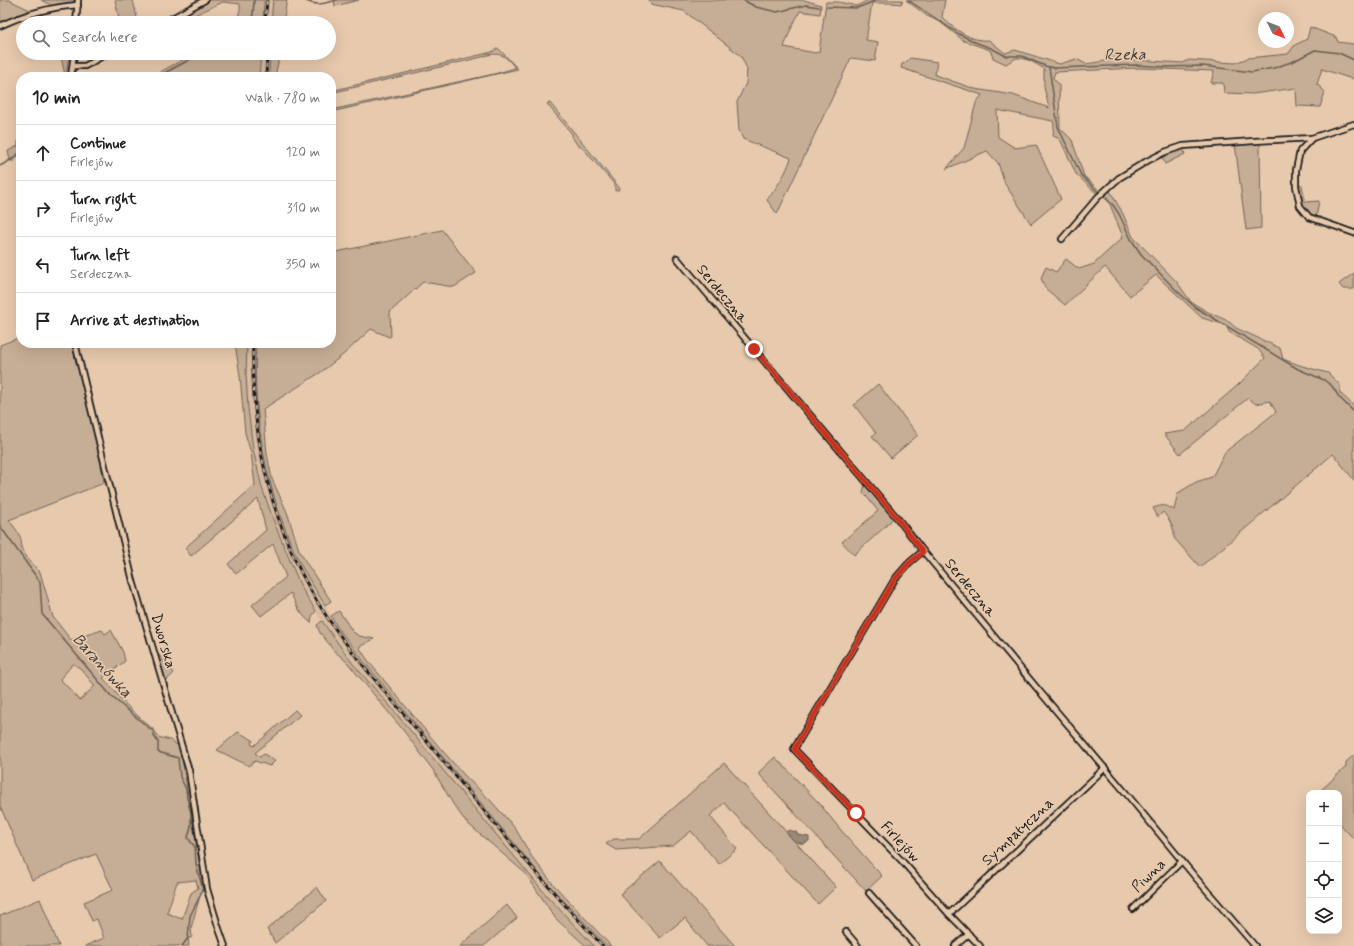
<!DOCTYPE html>
<html lang="en">
<head>
<meta charset="utf-8">
<style>
  :root { --surface:#fff; --page:#f6f6f6; --text:#222; --muted:#767676; --line:#e0e0e0 }
  body { margin:0; font-family:Mynerve,sans-serif; background:var(--page); color:var(--text) }
  .controls { position:absolute; right:12px; bottom:12px; display:grid; overflow:hidden; border-radius:8px; box-shadow:0 4px 16px #0002 }
  .controls button { width:36px; height:36px; display:grid; place-items:center; padding:0; border:0; border-bottom:1px solid var(--line); background:var(--surface); color:var(--text); font:20px sans-serif }
  .compass { position:absolute; left:1258px; top:12px; width:36px; height:36px; border-radius:50%; background:var(--surface); box-shadow:0 4px 16px #0002; rotate:132deg }
  .stop { position:absolute; width:12px; height:12px; margin:-9px; border:3px solid #c8321e; border-radius:50%; background:#fff }
  .stop.end { background:#c8321e; border-color:#fff; box-shadow:0 1px 4px #0008 }
  .list { margin:0; padding:0; list-style:none }
  h2 { display:flex; justify-content:space-between; align-items:center; height:52px; margin:0; padding:0 16px; font-size:17px }
  h2 small { font-size:13px; font-weight:400; color:var(--muted) }
  .list li { display:grid; grid-template-columns:26px 1fr auto; gap:12px; align-items:center; box-sizing:border-box; height:56px; padding:0 16px; border-top:1px solid var(--line) }
  .list b { display:block; font-size:15px; white-space:nowrap }
  .list p { margin:0; font-size:13px; white-space:nowrap; color:var(--muted) }
  .list em { font-size:13px; font-style:normal; color:var(--muted) }
  .icon { flex:none; width:22px; height:22px; fill:none; stroke:currentColor; stroke-width:2; stroke-linecap:round; stroke-linejoin:round }
  .map { position:relative; flex:none; width:1354px; height:946px; overflow:hidden }
  .search { position:absolute; background:var(--surface); box-shadow:0 4px 16px #0002; left:16px; top:16px; width:320px; height:44px; display:flex; align-items:center; gap:10px; box-sizing:border-box; padding:0 14px; border-radius:22px; color:var(--muted); font-size:15px }
  .panel { position:absolute; background:var(--surface); box-shadow:0 4px 16px #0002; left:16px; top:72px; width:320px; height:276px; border-radius:16px }
  .map>svg:first-child { display:block }
  .built { fill:#d7bba2 }
  .green { fill:#c6ad95; stroke:#716458; fill-rule:evenodd }
  .water { fill:#9c8978; stroke:#695d53 }
  .lines { fill:none; stroke-linecap:round; stroke-linejoin:round }
  .stream { stroke:#695d53; stroke-width:1.5 }
  .minor-casing { stroke:#1c1c1c; stroke-width:8 }
  .minor { stroke:#e7c9ad; stroke-width:4.5 }
  .rail-casing { stroke:#1c1c1c; stroke-width:3 }
  .rail { stroke:#e7c9ad; stroke-width:1.5; stroke-dasharray:4.5; stroke-linecap:butt }
  .route { stroke:#c8321e; stroke-width:5 }
  .labels { text-anchor:middle; dominant-baseline:central; stroke-width:3.5; stroke-linejoin:round; paint-order:stroke }
  .street-label { font-size:15px; fill:#1c1c1c; stroke:#e7c9ad }
  .water-label { font-size:16px; font-style:italic; fill:#423d38; stroke:#e7c9ad }
</style>
</head>
<body>
<div class="map">
<svg width="1354" height="946" viewBox="0 0 1354 946">
  <rect width="100%" height="100%" fill="#e7c9ad"/>
  <filter id="ink" filterUnits="userSpaceOnUse"><feTurbulence type="fractalNoise" baseFrequency=".025" numOctaves="2"/><feDisplacementMap in="SourceGraphic" scale="8" xChannelSelector="R" yChannelSelector="G"/><feConvolveMatrix kernelMatrix="1 2 1 2 8 2 1 2 1" color-interpolation-filters="sRGB"/></filter>
  <g filter="url(#ink)">
    <g class="built">
      <path d="M264 0H273L271 23H263Z"/>
      <path d="M261 53H270L269 77H259Z"/>
      <path d="M247 343H256V356L259 423 264 456 276 503 296 555 331 616 338 628 548 884 607 946H594L547 896 390 706 353 664 322 621 301 587 276 527 262 488 253 449 248 408 246 375Z"/>
    </g>
    <g class="green">
      <path d="M0 0H9L32 11 15 16 0 22Z"/>
      <path d="M41 0H76L70 4 53 6Z"/>
      <path d="M115 0H133L138 23H120Z"/>
      <path d="M209 0H264L263 23H236L240 10V4L223 2 177 23H168Z"/>
      <path d="M273 0H287L283 23H271Z"/>
      <path d="M334 0H359L335 6Z"/>
      <path d="M649 0H804L821 5 820 14 800 11 790 31 784 47 815 53 819 52 826 2H839L857 6 868 0H903L901 4 892 3H872L866 40 878 42 875 61 851 58 777 214 767 200C777 187 786 174 791 158L743 139 739 130 737 102 746 83 747 69 741 56 684 11 651 4Z"/>
      <path d="M906 0H945L942 17C954 29 971 42 989 40L1005 53 1015 50 1060 64 1076 59 1086 64 1105 61 1107 51 1117 53 1120 59 1183 63 1189 60 1235 63 1248 58 1288 54 1295 45 1307 39 1310 27 1336 37 1338 42 1354 44V76L1352 79 1322 69 1317 84 1325 92 1320 107 1297 106 1296 88 1253 94 1224 93 1223 83H1211L1214 71 1138 68 1055 72 1053 78 1059 85 1060 128 1072 140 1084 176 1101 192 1098 195 1076 174 1060 139 1053 136 1054 125 1053 121 997 110 998 137 1015 148 1036 145 1061 199 1031 224 1005 184 998 163 987 151 946 169 964 148 976 103 982 95 901 68 902 64 905 63 910 58 937 62 935 75 975 89 1013 95 1049 108 1044 87V69C1038 65 1026 57 1017 58 1014 59 1009 62 1006 64L993 58 990 50 964 41 940 22 927 16Z"/>
      <path d="M498 48 518 69 331 112V110L494 74 515 68C505 54 498 51 482 57L331 93V91L492 52Z"/>
      <path d="M60 53H69L66 77H65V75Z"/>
      <path d="M195 53H261L259 77H151Z"/>
      <path d="M270 53H280L275 77H269Z"/>
      <path d="M550 103 618 186 619 190 615 191V185L580 145 578 146 572 137V134L547 104Z"/>
      <path d="M21 139V153L14 161H10L8 151 18 146V141Z"/>
      <path d="M1260 143 1261 228 1246 230 1235 144Z"/>
      <path d="M1183 148 1185 154 1165 164 1162 156Z"/>
      <path d="M1299 184 1302 185 1305 202 1319 201 1316 218C1300 208 1302 202 1299 184Z"/>
      <path d="M1109 189 1123 214 1133 237 1177 282 1191 302 1210 313 1228 321 1236 328 1280 348 1283 359 1302 366 1328 373 1340 385V393L1354 406V480L1333 454 1200 567 1174 538C1175 528 1169 519 1163 512L1158 517 1153 508C1162 505 1165 504 1174 510L1178 493 1196 482 1212 477 1225 452 1276 412 1270 401 1256 404 1248 398 1180 454 1164 434 1185 431 1238 385 1265 358 1258 349 1229 332 1226 325 1202 318 1156 275 1130 296 1105 267 1065 305 1045 288 1041 278 1046 267 1056 272 1066 259 1079 269 1094 264 1123 237 1105 192Z"/>
      <path d="M442 230 476 273 454 287 423 282 390 312 391 336 389 337 371 329 344 354 321 372 263 409 267 454 272 479 287 512 299 550 307 564 331 601 325 605C315 589 304 572 296 555 266 489 252 415 256 343H331V253Z"/>
      <path d="M1354 273V289H1343L1339 284Z"/>
      <path d="M21 337V343H73L81 372 101 464 104 483 9 520C15 528 24 538 21 548L28 559 40 572 53 617 71 640 102 630 105 634 111 630 123 652 125 661 103 678 130 709 155 731 158 737 170 740 180 747 203 885 191 928 192 937 188 939 189 946H85L104 938 97 919 92 921 84 902 113 890 96 854 32 880 0 806V345ZM73 664 80 668 95 686 80 700 60 679ZM196 880 198 888 191 893 182 919 167 913 177 882Z"/>
      <path d="M235 343H247L246 375 248 408 253 449 262 488 276 527 301 587 316 611 312 616 311 623C301 615 295 604 291 593L261 616 252 605 286 577 273 544 236 574 228 564 266 530 258 499 191 556 185 548 255 485 251 453 245 433 240 376Z"/>
      <path d="M878 384 918 435 891 458 872 436 876 433 854 405Z"/>
      <path d="M865 484 893 517 890 522 854 555 842 542 878 511 863 492Z"/>
      <path d="M339 611 353 632 359 636 374 639 359 647 369 662 440 748 465 776 491 801 515 828 532 857 553 884 611 946H607L548 884 365 663 338 628 331 616Z"/>
      <path d="M322 621 353 664 390 706 547 896 594 946H586L556 919 526 874 466 822 453 804 433 770 403 730 347 662 332 649 330 645 320 633 317 625Z"/>
      <path d="M997 642 1038 692 1037 693 1024 679Z"/>
      <path d="M159 655 174 673 166 681 158 656Z"/>
      <path d="M295 710 300 715 255 753 260 757 264 754 275 761 270 766 255 761 249 766 217 750 238 732 253 740 251 744 254 746Z"/>
      <path d="M1354 755V839L1339 823V793L1319 792 1346 767V762Z"/>
      <path d="M775 757 819 803 840 829 882 876 866 891 758 773Z"/>
      <path d="M724 763 836 887 818 904 724 803 710 816 737 849 719 864 691 831 673 846 616 850 606 844 614 839H639Z"/>
      <path d="M660 861 735 946H707L685 918 660 938 620 894Z"/>
      <path d="M317 887 326 901 275 943 267 929Z"/>
      <path d="M40 899 59 946H0V916Z"/>
      <path d="M507 905 517 918 484 946H460Z"/>
    </g>
    <path class="water" d="M789 830 796 832 798 835 809 837V841L803 844 794 841 786 832Z"/>
    <g class="lines">
      <g class="stream">
        <path d="M305 0C316 7 325 3 337 0"/>
        <path d="M743 0 756 7 777 12 806 5 819 7"/>
        <path d="M908 0 959 34 977 43 991 48 1006 56H1022L1045 66 1054 68 1136 65 1166 67 1203 66 1252 72 1274 68 1294 61 1315 50 1339 53 1354 60"/>
        <path d="M827 7 857 8 877 0"/>
        <path d="M251 23 253 14 254 0"/>
        <path d="M1049 67 1058 127 1081 175 1098 192"/>
        <path d="M157 77 202 53"/>
        <path d="M0 166 14 158 21 151"/>
        <path d="M1104 197 1113 205 1119 214 1131 239 1141 254 1177 291 1195 307 1298 369 1324 380 1332 386 1339 397 1354 412"/>
        <path d="M0 526 40 582 42 614 112 697 154 732V736L158 742V752L178 758 180 777 186 789 187 798 191 813V826L188 838 195 847 196 864 203 890 190 916 188 938 182 946"/>
      </g>
      <g class="minor-casing">
        <g id="minor">
          <path d="M76 23 78 0"/>
          <path d="M163 23 205 0"/>
          <path d="M0 26C25 14 50 7 78 5"/>
          <path d="M73 66H85L108 53"/>
          <path d="M71 77 74 53"/>
          <path d="M1354 124 1312 138 1300 151 1296 170V186L1300 206 1309 217 1354 233"/>
          <path d="M1062 239 1098 197 1119 178 1147 161 1165 152 1183 146 1254 141 1312 138"/>
          <path d="M677 258 898 519 923 551 1041 693 1125 792 1196 878 1255 946"/>
          <path d="M75 343 133 581 189 771 207 889 218 926 225 946"/>
          <path d="M923 551 909 563 895 579 794 749 902 861 949 914 980 946"/>
          <path d="M869 893 916 946"/>
          <path d="M1133 909 1182 861"/>
          <path d="M949 914 1105 768"/>
          <path d="M846 932 858 946"/>
          <path d="M955 946 969 934"/>
        </g>
      </g>
      <use href="#minor" class="minor"/>
      <g class="rail-casing">
        <g id="rail">
          <path d="M265 23 267 0"/>
          <path d="M266 77 267 53"/>
          <path d="M253 343C250 440 273 536 327 617 360 666 401 709 438 755 492 820 544 885 603 946"/>
        </g>
      </g>
      <use href="#rail" class="rail"/>
    </g>
  </g>
  <g class="lines" filter="url(#ink)">
    <path class="route" d="M754 349 898 519 923 552 909 563 895 579 794 749 856 813"/>
  </g>
  <g class="labels">
    <g class="street-label">
      <text transform="translate(722 294) rotate(50)">Serdeczna</text>
      <text transform="translate(970 588) rotate(50)">Serdeczna</text>
      <text transform="translate(163 641) rotate(74)">Dworska</text>
      <text transform="translate(1018 832) rotate(-43)">Sympatyczna</text>
      <text transform="translate(900 842) rotate(47)">Firlejów</text>
      <text transform="translate(1149 876) rotate(-44)">Piwna</text>
    </g>
    <g class="water-label">
      <text transform="translate(1125 55) rotate(-1)">Rzeka</text>
      <text transform="translate(102 666) rotate(48)">Baranówka</text>
    </g>
  </g>
</svg>
<div class="controls">
<button>+</button>
<button>−</button>
<button><svg class="icon" aria-label="locate" viewBox="0 0 24 24"><circle cx="12" cy="12" r="6"/><path d="M12 2v4M12 18v4M2 12h4M18 12h4"/></svg></button>
<button><svg class="icon" aria-label="layers" viewBox="0 0 24 24"><path d="M12 4l9 5-9 5-9-5zM3 14l9 5 9-5"/></svg></button>
</div>
<svg class="compass" viewBox="-18 -18 36 36"><path d="M0-13l5 13h-10z" fill="#e53935"/><path d="M0 13l5-13h-10z" fill="#767676"/></svg>
<div class="stop" style="left:856px;top:813px"></div>
<div class="stop end" style="left:754px;top:349px"></div>
<div class="search"><svg class="icon" aria-label="search" viewBox="0 0 24 24"><circle cx="10" cy="10" r="6"/><path d="M15 15l6 6"/></svg>Search here</div>
<section class="panel">
<h2>10 min<small>Walk · 780 m</small></h2>
<ul class="list">
<li><svg class="icon" aria-label="ahead" viewBox="0 0 24 24"><path d="M12 20V5M6 11l6-6 6 6"/></svg><div><b>Continue</b><p>Firlejów</p></div><em>120 m</em></li>
<li><svg class="icon" aria-label="right" viewBox="0 0 24 24"><path d="M7 20v-9h11M14 6l5 5-5 5"/></svg><div><b>Turn right</b><p>Firlejów</p></div><em>310 m</em></li>
<li><svg class="icon" aria-label="left" viewBox="0 0 24 24"><path d="M17 20v-9H6M10 6l-5 5 5 5"/></svg><div><b>Turn left</b><p>Serdeczna</p></div><em>350 m</em></li>
<li><svg class="icon" aria-label="arrive" viewBox="0 0 24 24"><path d="M6 21V4h12l-3 4 3 4H6"/></svg><div><b>Arrive at destination</b></div></li>
</ul>
</section>
</div>
</body>
</html>
